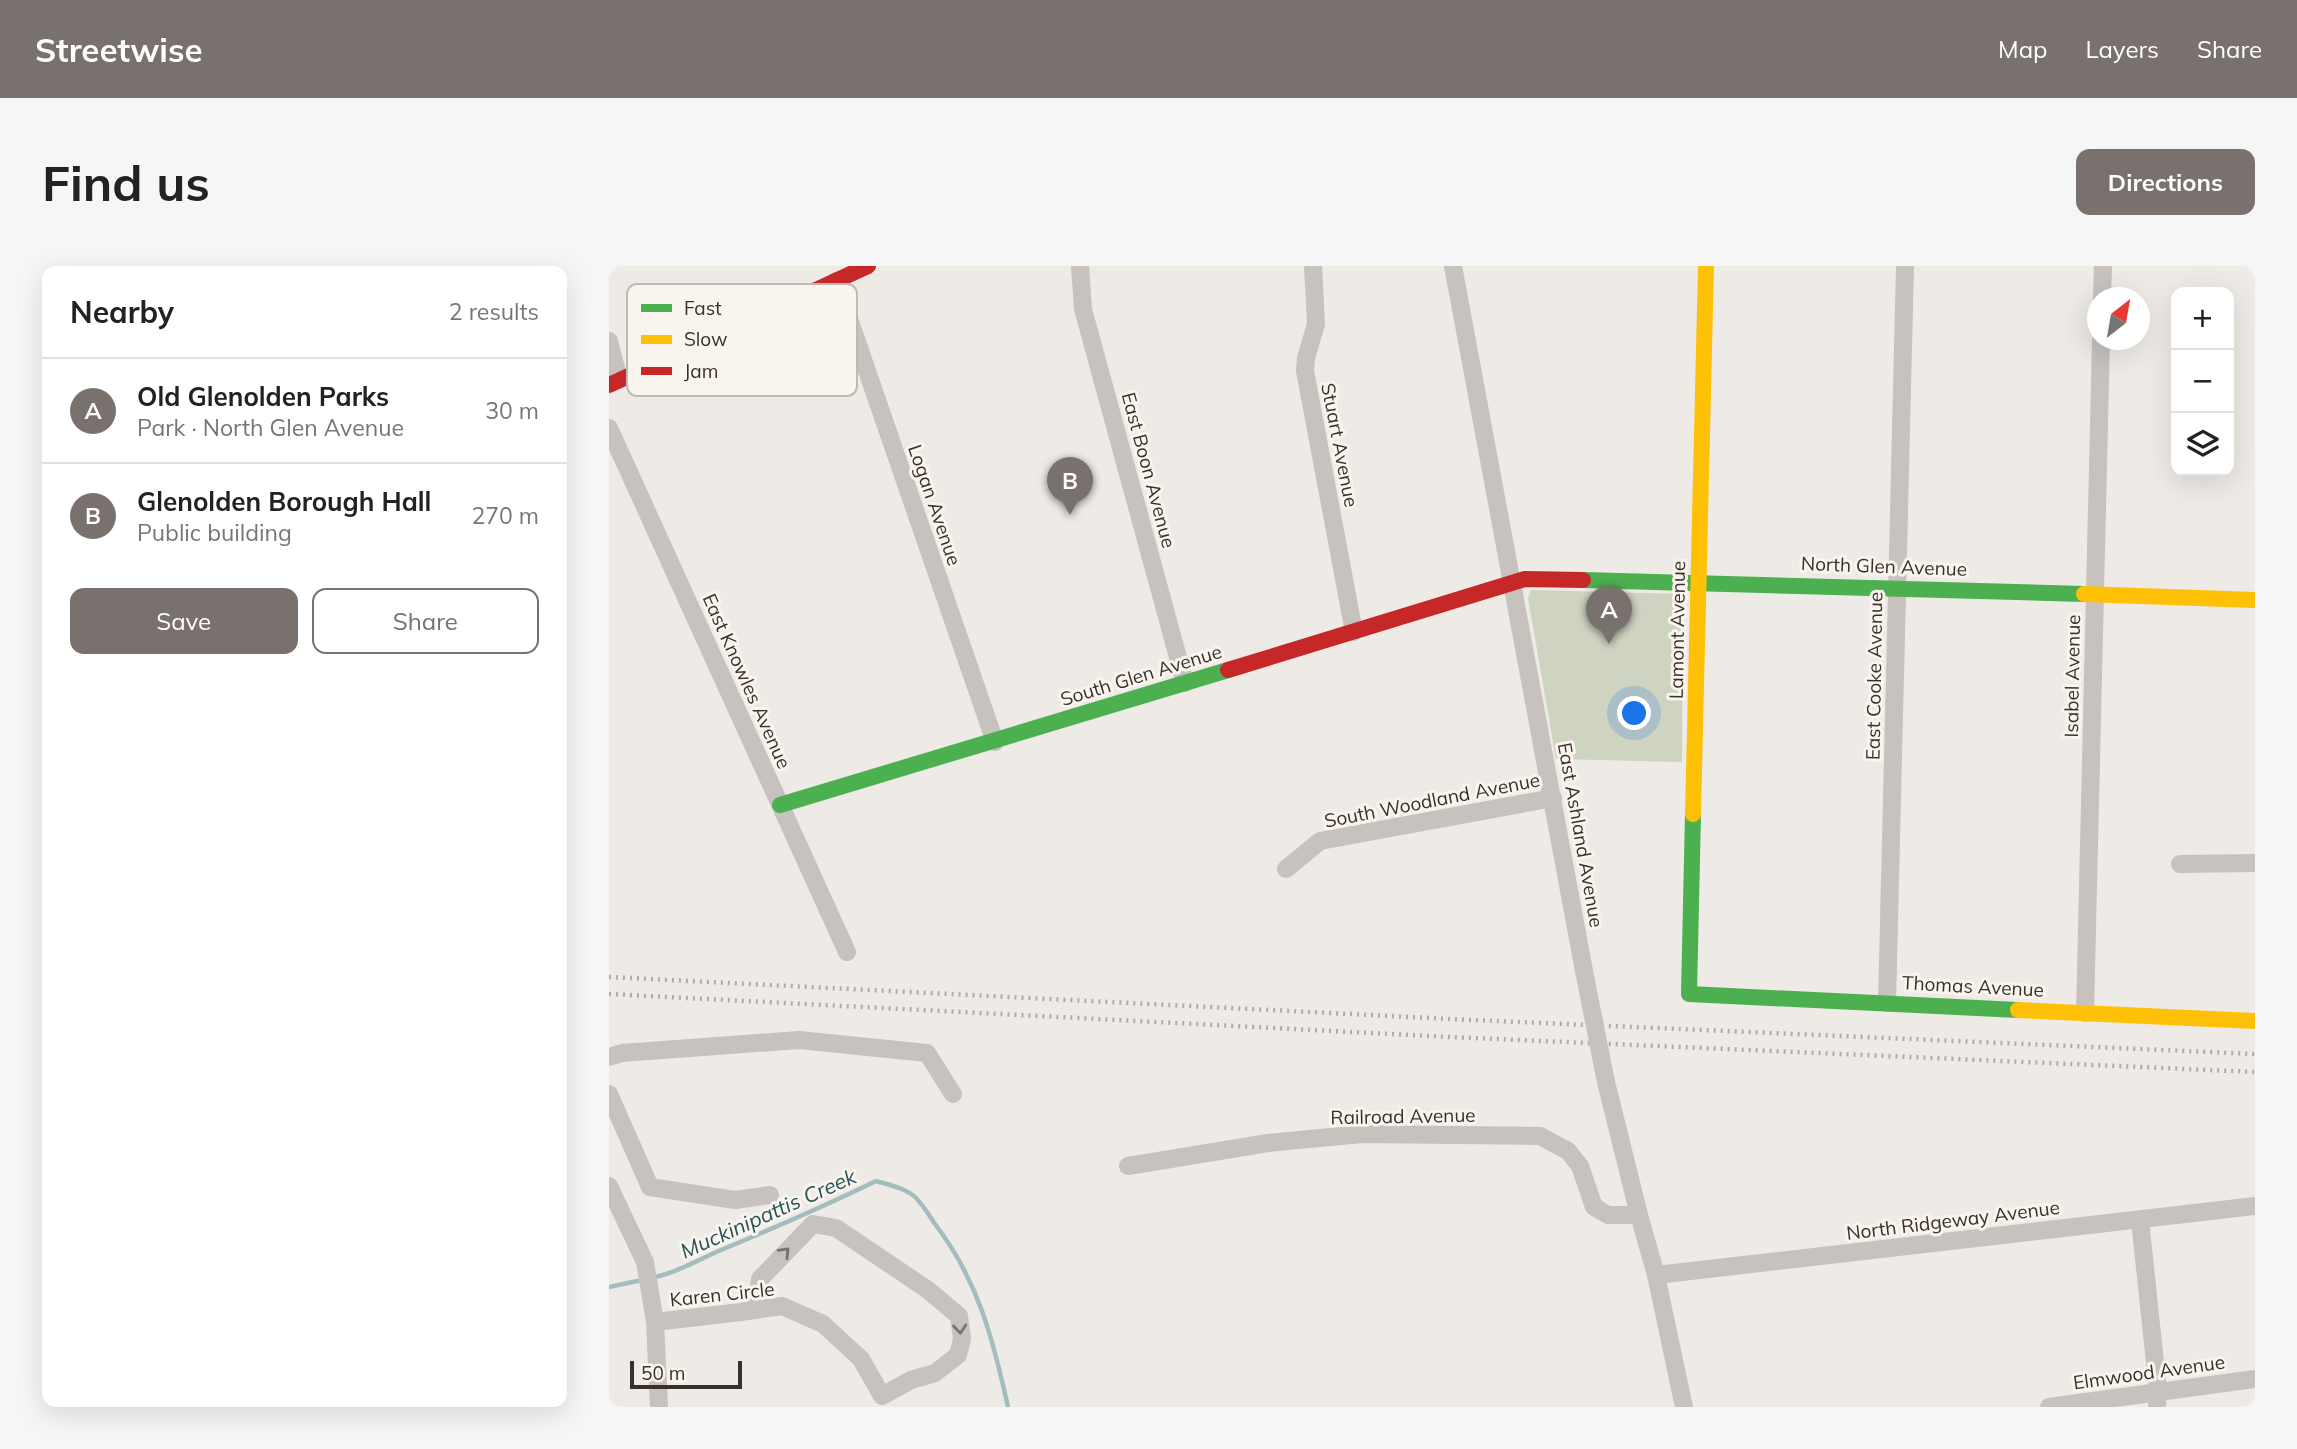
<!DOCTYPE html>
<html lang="en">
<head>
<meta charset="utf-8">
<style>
  :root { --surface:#fff; --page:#f6f6f6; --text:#222; --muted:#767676; --line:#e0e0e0; --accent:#78716d }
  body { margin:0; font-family:Mulish,sans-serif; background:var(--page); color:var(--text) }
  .controls { position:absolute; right:21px; top:21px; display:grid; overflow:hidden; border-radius:14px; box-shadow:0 7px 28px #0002 }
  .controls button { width:63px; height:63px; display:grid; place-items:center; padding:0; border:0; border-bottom:2px solid var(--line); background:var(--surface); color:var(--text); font:35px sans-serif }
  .compass { position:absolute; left:1478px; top:21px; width:63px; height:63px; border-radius:50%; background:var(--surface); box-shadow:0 7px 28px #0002; rotate:31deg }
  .scale { position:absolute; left:21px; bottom:18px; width:112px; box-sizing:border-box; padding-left:7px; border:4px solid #39302c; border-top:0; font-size:19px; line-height:24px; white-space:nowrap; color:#39302c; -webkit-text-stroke:5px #f9f4ee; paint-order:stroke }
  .you { position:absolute; left:1026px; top:448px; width:24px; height:24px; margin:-18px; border:5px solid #fff; border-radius:50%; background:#1a73e8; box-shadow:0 0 0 10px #1a73e833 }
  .badge { display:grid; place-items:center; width:46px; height:46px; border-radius:50%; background:var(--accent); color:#fff; font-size:23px; font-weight:700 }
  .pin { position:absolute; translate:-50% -58px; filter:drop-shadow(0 2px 4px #0008) }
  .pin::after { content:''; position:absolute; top:37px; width:24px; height:21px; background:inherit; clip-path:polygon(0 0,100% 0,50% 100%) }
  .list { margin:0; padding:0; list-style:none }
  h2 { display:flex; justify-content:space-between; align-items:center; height:91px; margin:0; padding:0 28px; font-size:30px }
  h2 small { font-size:23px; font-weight:400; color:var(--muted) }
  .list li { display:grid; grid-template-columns:46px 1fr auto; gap:21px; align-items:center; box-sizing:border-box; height:105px; padding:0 28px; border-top:2px solid var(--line) }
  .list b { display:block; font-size:26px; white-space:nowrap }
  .list p { margin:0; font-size:23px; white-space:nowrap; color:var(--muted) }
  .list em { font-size:23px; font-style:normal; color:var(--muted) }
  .actions { display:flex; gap:14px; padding:21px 28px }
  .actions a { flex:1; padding:16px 0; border:2px solid var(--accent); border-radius:14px; text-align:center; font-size:24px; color:var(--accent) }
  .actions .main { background:var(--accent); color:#fff }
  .icon { flex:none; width:38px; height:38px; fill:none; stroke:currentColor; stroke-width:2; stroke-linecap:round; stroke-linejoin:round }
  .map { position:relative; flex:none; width:1646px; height:1141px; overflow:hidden; border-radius:14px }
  header { display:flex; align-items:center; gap:42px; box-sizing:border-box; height:98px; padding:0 35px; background:var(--accent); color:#fff }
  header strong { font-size:33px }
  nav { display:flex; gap:38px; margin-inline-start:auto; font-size:24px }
  .intro { display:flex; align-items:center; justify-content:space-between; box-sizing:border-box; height:168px; padding:0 42px }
  h1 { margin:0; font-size:49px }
  .button { padding:18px 32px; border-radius:14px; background:var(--accent); color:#fff; font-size:24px; font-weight:700 }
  main { display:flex; gap:42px; padding:0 42px }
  aside { flex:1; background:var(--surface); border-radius:14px; box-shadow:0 7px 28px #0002 }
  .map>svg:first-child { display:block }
  .green { fill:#cfd3c1 }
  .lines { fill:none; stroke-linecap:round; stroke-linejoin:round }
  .stream { stroke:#a3bdbe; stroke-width:4.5 }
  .street { stroke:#c7c2be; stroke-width:18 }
  .fast { stroke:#4caf50; stroke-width:16 }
  .slow { stroke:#ffc107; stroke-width:16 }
  .jam { stroke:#c62828; stroke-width:16 }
  .rail { stroke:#afaba8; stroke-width:4.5; stroke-dasharray:2 5; stroke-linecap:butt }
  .street-bridge { stroke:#c7c2be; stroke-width:18 }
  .oneway { stroke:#79726e }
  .labels { text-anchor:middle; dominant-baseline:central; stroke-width:6; stroke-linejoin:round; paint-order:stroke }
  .street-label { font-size:19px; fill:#39302c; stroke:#f9f4ee }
  .water-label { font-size:21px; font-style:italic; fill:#255357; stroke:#f9f4ee }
  .key { fill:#f9f4ee; stroke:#bfb9b4; stroke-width:2 }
  .key-label { font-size:19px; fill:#39302c }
</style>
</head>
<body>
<header>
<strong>Streetwise</strong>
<nav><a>Map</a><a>Layers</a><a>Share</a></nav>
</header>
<div class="intro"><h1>Find us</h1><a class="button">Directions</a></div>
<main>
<aside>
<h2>Nearby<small>2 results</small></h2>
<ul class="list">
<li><span class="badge">A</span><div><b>Old Glenolden Parks</b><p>Park · North Glen Avenue</p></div><em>30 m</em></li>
<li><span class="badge">B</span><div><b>Glenolden Borough Hall</b><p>Public building</p></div><em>270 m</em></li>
</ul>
<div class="actions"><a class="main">Save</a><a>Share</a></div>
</aside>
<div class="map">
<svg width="1646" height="1141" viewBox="0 0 1646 1141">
  <rect width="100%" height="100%" fill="#eeeae6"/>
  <path class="green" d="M922 324 1074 328 1073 496 947 493 919 332Z"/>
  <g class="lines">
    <g class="stream">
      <path d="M42 1012C67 1007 89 994 112 984 165 962 216 940 267 915 280 919 297 922 307 932 314 939 320 949 326 958 369 1014 384 1073 399 1141"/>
      <path d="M0 1021 33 1014"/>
    </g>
    <g class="street">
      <path d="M471 0 474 43 576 417"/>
      <path d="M704 0 707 58 697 92 696 105 745 366"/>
      <path d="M844 0 975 705"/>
      <path d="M227 15 386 476"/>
      <path d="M1493 32 1494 0"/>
      <path d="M0 75 10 114"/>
      <path d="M0 162 238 686"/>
      <path d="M1571 598 1646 597"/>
      <path d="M677 603 711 575 944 532"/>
      <path d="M1278 737 1296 0"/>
      <path d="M1476 747 1492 74"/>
      <path d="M0 791 13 787 190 774 318 787 344 828"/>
      <path d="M997 816 1030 949 1047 1009 1075 1141"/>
      <path d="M0 828 41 921 126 934 161 929"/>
      <path d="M519 900 659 877 753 868 931 870 959 885 971 900 985 941 999 949H1030"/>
      <path d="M0 920 36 996 46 1056 50 1141"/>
      <path d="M1531 954 1549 1125 1548 1141"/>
      <path d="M1047 1009 1646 940"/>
      <path d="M46 1056 132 1046 173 1040 214 1058 252 1093 273 1130 302 1114 326 1107 349 1089 353 1073 350 1050 319 1024 227 962 204 958 151 1013 146 1044"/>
      <path d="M1440 1141 1646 1113"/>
    </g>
    <g class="fast">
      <path d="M974 314 1475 328"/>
      <path d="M171 539 619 404"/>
      <path d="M1084 548 1080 728 1409 744"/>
    </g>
    <g class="slow">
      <path d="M1475 328 1646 334"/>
      <path d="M1084 548 1097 0"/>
      <path d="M1409 744 1646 755"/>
    </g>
    <g class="jam">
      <path d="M0 119 259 0"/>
      <path d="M619 404 916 313 974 314"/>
    </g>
    <g class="rail">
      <path d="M0 711 841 753 1646 788"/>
      <path d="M0 728 841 771 1646 806"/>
    </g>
    <path class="street-bridge" d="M975 705 997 816"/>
  </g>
  <defs><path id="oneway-chevron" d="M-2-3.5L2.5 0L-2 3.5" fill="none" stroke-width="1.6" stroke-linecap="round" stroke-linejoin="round" transform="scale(1.75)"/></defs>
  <g class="oneway">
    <use href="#oneway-chevron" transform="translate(176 986) rotate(-46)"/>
    <use href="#oneway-chevron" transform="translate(351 1063) rotate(85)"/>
  </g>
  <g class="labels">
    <g class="street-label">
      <text transform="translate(731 179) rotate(79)">Stuart Avenue</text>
      <text transform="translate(540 204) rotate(75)">East Boon Avenue</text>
      <text transform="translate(326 239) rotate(71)">Logan Avenue</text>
      <text transform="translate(1275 300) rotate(2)">North Glen Avenue</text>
      <text transform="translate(1068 364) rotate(-89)">Lamont Avenue</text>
      <text transform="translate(532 409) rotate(-17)">South Glen Avenue</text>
      <text transform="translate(1265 410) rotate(-89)">East Cooke Avenue</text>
      <text transform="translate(1463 410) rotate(-89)">Isabel Avenue</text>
      <text transform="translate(138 415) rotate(66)">East Knowles Avenue</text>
      <text transform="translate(823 534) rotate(-11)">South Woodland Avenue</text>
      <text transform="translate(972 569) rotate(80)">East Ashland Avenue</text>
      <text transform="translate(1364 720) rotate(3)">Thomas Avenue</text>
      <text transform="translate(794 850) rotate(-1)">Railroad Avenue</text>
      <text transform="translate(1344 954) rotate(-7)">North Ridgeway Avenue</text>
      <text transform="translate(113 1028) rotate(-6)">Karen Circle</text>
      <text transform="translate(1540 1106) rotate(-8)">Elmwood Avenue</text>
    </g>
    <g class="water-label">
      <text transform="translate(159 947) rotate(-24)">Muckinipattis Creek</text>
    </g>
  </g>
  <rect x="18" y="18" width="230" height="112" rx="10" class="key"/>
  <rect x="32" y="38" width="31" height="8" fill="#4caf50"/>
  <rect x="32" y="69" width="31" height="9" fill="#ffc107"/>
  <rect x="32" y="101" width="31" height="8" fill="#c62828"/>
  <g class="key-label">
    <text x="75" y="49">Fast</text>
    <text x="75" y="80">Slow</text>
    <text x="75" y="112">Jam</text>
  </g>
</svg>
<div class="controls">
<button>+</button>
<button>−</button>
<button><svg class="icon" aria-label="layers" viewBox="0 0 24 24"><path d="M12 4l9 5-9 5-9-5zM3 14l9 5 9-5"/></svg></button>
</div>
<svg class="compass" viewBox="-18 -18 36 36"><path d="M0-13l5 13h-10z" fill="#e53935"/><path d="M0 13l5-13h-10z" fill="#767676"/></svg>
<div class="scale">50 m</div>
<div class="you"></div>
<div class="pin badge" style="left:1000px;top:378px">A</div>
<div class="pin badge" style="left:461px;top:249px">B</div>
</div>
</main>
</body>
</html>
